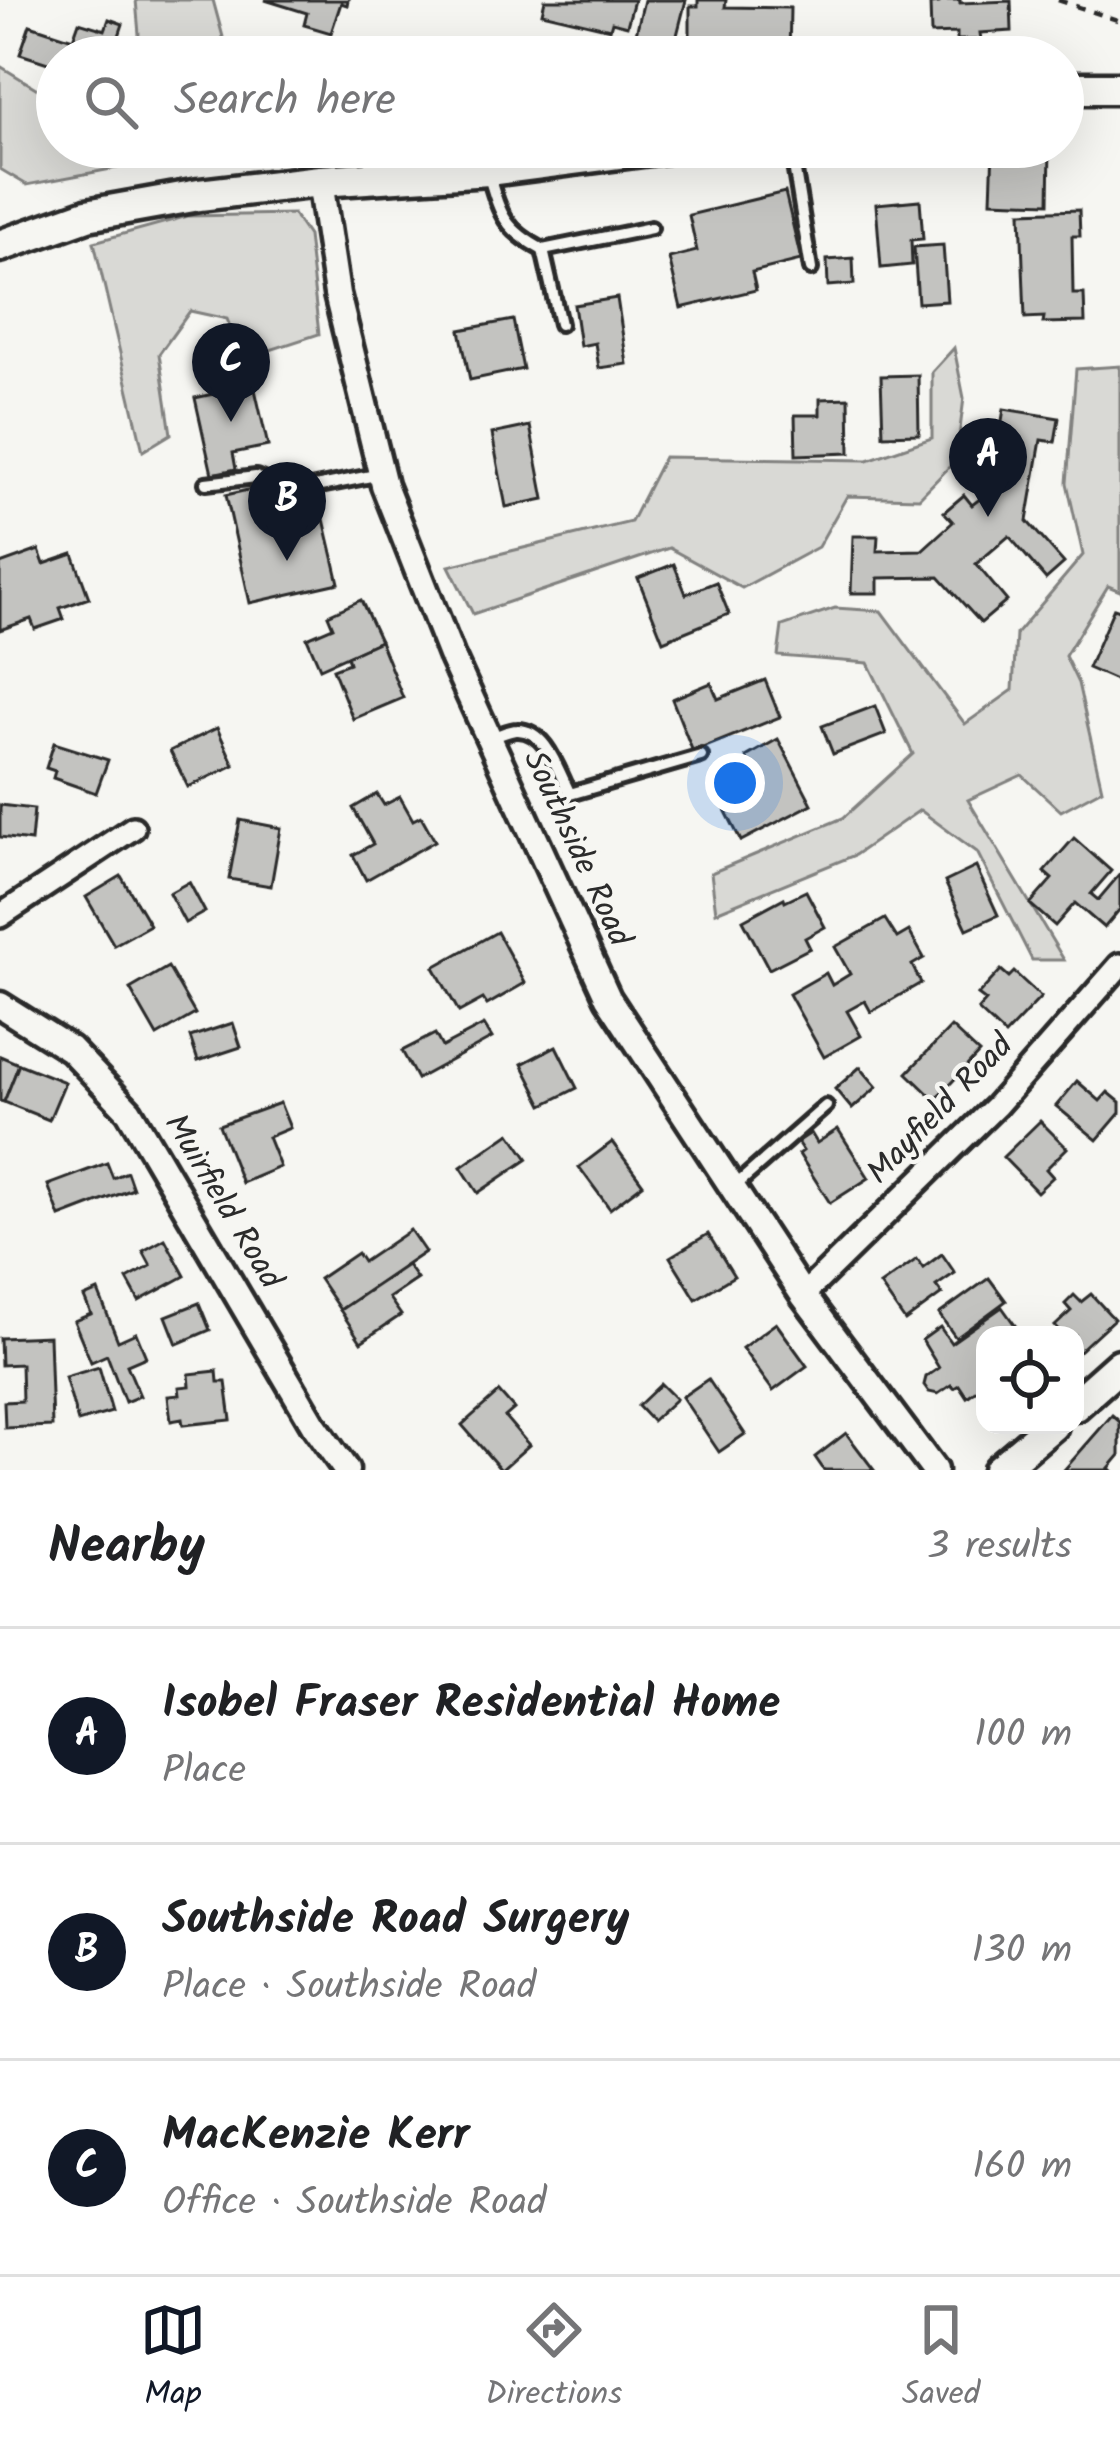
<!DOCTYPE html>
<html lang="en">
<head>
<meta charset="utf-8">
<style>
  :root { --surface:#fff; --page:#f6f6f6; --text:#202124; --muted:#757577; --line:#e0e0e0; --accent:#111827 }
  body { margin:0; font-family:Kalam,sans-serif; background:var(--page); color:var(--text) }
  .controls { position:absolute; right:36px; bottom:36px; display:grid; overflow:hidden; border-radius:24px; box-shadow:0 12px 48px #0002 }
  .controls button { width:108px; height:108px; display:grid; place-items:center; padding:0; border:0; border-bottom:3px solid var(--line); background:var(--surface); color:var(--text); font:60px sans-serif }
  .you { position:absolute; left:735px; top:783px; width:42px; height:42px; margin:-30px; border:9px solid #fff; border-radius:50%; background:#1a73e8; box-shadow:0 0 0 18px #1a73e833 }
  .badge { display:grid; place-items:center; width:78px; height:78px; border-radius:50%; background:var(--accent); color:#fff; font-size:39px; font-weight:700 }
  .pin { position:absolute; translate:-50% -99px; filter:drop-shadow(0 3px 6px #0008) }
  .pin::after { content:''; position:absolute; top:63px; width:42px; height:36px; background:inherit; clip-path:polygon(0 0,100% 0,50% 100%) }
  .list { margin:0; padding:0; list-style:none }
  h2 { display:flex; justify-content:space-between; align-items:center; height:156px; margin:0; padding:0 48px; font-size:51px }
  h2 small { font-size:39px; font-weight:400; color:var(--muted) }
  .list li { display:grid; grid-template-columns:78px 1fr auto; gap:36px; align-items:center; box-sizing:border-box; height:216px; padding:0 48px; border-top:3px solid var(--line) }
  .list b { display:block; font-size:45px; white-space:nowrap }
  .list p { margin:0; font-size:39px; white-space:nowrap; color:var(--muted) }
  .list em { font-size:39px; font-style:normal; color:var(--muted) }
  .icon { flex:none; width:66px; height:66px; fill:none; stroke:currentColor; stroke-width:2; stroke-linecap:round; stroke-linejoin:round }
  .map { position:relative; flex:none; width:1120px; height:1470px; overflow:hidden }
  .search { position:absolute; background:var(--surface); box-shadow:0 12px 48px #0002; left:36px; right:36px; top:36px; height:132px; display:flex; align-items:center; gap:30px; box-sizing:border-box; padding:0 42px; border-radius:66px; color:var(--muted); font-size:45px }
  .sheet { height:804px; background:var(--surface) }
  nav { display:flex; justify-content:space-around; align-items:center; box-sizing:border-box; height:168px; border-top:3px solid var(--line); background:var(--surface); font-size:33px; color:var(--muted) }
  nav a { display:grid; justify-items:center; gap:6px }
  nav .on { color:var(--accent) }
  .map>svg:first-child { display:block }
  .green { fill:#d9d9d5; stroke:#828280; stroke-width:3 }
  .building { fill:#c3c3c0; stroke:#2b2b2b; stroke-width:3 }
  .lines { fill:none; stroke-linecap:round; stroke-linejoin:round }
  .service-casing { stroke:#2b2b2b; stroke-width:20 }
  .minor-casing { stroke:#2b2b2b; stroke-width:30 }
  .tertiary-casing { stroke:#2b2b2b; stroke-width:33 }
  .secondary-casing { stroke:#2b2b2b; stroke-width:39 }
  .path { stroke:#2b2b2b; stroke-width:4.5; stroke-dasharray:9 9; stroke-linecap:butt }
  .service { stroke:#f6f6f2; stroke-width:10 }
  .minor { stroke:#f6f6f2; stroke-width:21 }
  .tertiary { stroke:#f6f6f2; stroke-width:24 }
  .secondary { stroke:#f6f6f2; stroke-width:30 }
  .labels { text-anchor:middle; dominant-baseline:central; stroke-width:9; stroke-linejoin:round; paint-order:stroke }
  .street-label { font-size:33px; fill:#2b2b2b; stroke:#f6f6f2 }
</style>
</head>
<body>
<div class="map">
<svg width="1120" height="1470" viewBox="0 0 1120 1470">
  <rect width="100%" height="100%" fill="#f6f6f2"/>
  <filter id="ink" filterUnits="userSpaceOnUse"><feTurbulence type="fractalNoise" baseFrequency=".00833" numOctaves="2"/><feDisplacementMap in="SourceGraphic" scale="24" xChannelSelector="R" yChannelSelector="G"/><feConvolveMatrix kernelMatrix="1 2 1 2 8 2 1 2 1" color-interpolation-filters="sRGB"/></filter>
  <g filter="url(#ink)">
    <g class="green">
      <path d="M136 0H213L226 48 225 57H133L139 34Z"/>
      <path d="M0 66 57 101V147H212V150L27 185 0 169Z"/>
      <path d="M293 214 308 236 319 334 243 359 227 319 190 311 159 354 171 434 143 451 94 242 188 216Z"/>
      <path d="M954 348 964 398 956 460 919 498 847 496 818 547 742 588 669 548 473 614 449 566 631 522 664 457 868 460 932 438V372Z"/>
      <path d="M1120 366V591L1108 586 1065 656 1078 683 1102 789 1061 811 1022 775 968 800 1064 960H1032L977 852 920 810 855 855 716 912 711 873 843 818 913 754 868 663 778 656 782 626 835 608 881 611 965 724 1013 690 1016 634 1083 555 1067 483 1076 369Z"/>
    </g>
    <g class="building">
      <path d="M265 0H348L347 5 341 3 331 33 304 25 307 13Z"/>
      <path d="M545 0H634L627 26 612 22 610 29 542 13Z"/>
      <path d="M644 0H686L674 47 635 38Z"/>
      <path d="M698 0H726L725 7 790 8 789 57H684L685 42H690V6H698Z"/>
      <path d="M939 0H960V3L1011 1 1012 31 980 33 981 40H957V33L931 34 930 4 939 3Z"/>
      <path d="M109 19 123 24 112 57H57V66L20 54 30 25 73 39 79 22 105 30Z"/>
      <path d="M993 147H1050L1049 203 991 201Z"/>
      <path d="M785 192 801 260 752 272 756 290 681 308 669 258 697 251 689 215Z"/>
      <path d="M920 200 923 239 911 240 912 265 881 268 876 204Z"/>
      <path d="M1079 210 1080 236H1072L1073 294H1084L1085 322 1043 323 1044 317 1025 318 1021 212Z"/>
      <path d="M943 245 947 301 918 303 914 247Z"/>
      <path d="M853 258 854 284 828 286 827 260Z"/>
      <path d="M617 298 627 364 599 368 595 343 580 346 574 305Z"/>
      <path d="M513 320 523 369 470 380 460 330Z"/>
      <path d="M918 375 919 434 883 435 881 376Z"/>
      <path d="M254 385 268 446 233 453 236 469 212 474 195 398Z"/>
      <path d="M849 398 850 453 796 455 795 415H820V399Z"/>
      <path d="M1004 409 1059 418 1055 442 1041 440 1027 521 1064 563 1046 579 1009 536 976 564 1007 601 981 623 939 577 878 578V593H851L853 536H878L877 551 922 550 953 522 944 512 964 495 972 505 1006 479 1013 435 1000 432Z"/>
      <path d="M530 426 544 499 506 507 492 434Z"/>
      <path d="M261 487 271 531 324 519 339 583 250 603 226 495Z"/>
      <path d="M39 550 44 564 73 554 89 598 60 608 64 619 35 629 31 619 0 630V564Z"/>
      <path d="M674 564 686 594 716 582 729 614 663 641 638 578Z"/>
      <path d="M361 600 380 641 320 668 307 638 333 627 328 615Z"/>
      <path d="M1114 608 1120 610V682L1088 668Z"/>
      <path d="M380 641 403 698 353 719 333 669 349 663 347 656Z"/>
      <path d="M765 680 780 717 693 752 672 699 711 683 718 699Z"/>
      <path d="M875 706 886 734 833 754 822 726Z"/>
      <path d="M217 728 234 765 188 787 170 751Z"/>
      <path d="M778 739 812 804 741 841 715 790 752 770 746 757Z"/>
      <path d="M54 743 108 760 96 793 53 778 55 771 46 768Z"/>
      <path d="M377 794 384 805 400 797 413 820 421 816 435 841 366 880 353 855 373 844 353 808Z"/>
      <path d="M0 805 34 809 31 841 0 837Z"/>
      <path d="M240 820 281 828 271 886 229 879Z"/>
      <path d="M1074 838 1111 871 1091 894 1098 900 1120 874V909L1104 928 1075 903 1055 926 1030 904 1052 879 1044 872Z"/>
      <path d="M976 867 998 915 967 929 945 882Z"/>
      <path d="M121 876 150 925 114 945 86 897Z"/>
      <path d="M189 882 205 912 185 923 169 893Z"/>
      <path d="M806 891 825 927 805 938 810 948 769 969 743 920 784 898 785 901Z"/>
      <path d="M885 919 897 938 909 931 924 958 912 965 921 983 871 1012 865 1001 847 1011 861 1036 824 1057 789 994 826 973 832 985 850 974 835 947Z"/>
      <path d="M497 932 525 983 487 1005 483 999 459 1012 434 967Z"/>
      <path d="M168 967 195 1014 157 1036 130 989Z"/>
      <path d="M1001 970 1009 977 1014 972 1041 997 1005 1035 978 1010 986 1001 978 995Z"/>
      <path d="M233 1023 241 1047 198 1061 190 1037Z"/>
      <path d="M484 1025 492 1038 417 1079 402 1051 435 1034 442 1047Z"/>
      <path d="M951 1027 979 1053 935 1100 907 1073Z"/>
      <path d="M556 1046 577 1088 543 1105 522 1064Z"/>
      <path d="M0 1056 19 1064 4 1102 0 1101Z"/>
      <path d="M19 1064 65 1082 49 1120 4 1102Z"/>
      <path d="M860 1067 877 1087 852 1109 835 1089Z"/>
      <path d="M1077 1081 1100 1101 1108 1092 1120 1102V1113L1097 1140 1056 1106Z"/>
      <path d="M280 1103 290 1128 268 1137 280 1167 242 1183 219 1125Z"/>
      <path d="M1040 1121 1067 1148 1046 1169 1053 1177 1037 1192 1003 1157Z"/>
      <path d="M838 1129 869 1178 830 1203 799 1154 803 1151 797 1142 811 1133 817 1143Z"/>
      <path d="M510 1133 528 1159 478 1193 461 1167Z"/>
      <path d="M612 1142 643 1184 610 1209 579 1167Z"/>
      <path d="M107 1163 113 1178 127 1172 133 1189 60 1217 48 1185Z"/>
      <path d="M410 1230 425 1252 340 1310 319 1279 357 1253 363 1262Z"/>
      <path d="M708 1234 734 1276 696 1299 670 1257Z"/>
      <path d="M165 1239 185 1276 139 1301 127 1279 151 1266 143 1251Z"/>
      <path d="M942 1254 955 1273 936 1286 942 1294 905 1321 880 1285 917 1259 923 1268Z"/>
      <path d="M407 1265 417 1279 389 1298 401 1315 361 1342 340 1310Z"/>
      <path d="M989 1278 1006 1301 956 1338 939 1314Z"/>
      <path d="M98 1291 118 1341 136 1333 146 1357 127 1365 140 1396 125 1402 107 1355 91 1362 74 1321 91 1314 84 1297Z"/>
      <path d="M1091 1294 1114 1319 1078 1352 1075 1349V1335H1063L1055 1326 1071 1311 1065 1304 1074 1295 1081 1302Z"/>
      <path d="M199 1303 210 1330 177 1344 166 1316Z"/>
      <path d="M1002 1307 1022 1335H985V1384L967 1397 959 1385 954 1388 951 1385 938 1394 929 1392 924 1385 926 1377 939 1368 922 1340 940 1327 951 1343Z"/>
      <path d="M776 1323 807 1366 773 1391 742 1348Z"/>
      <path d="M49 1336 52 1426 5 1428 4 1402 22 1401 21 1364 1 1365 0 1338Z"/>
      <path d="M99 1367 112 1412 78 1422 65 1377Z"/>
      <path d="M217 1371 218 1382H226L231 1420 183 1425 182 1419 171 1421 168 1396 180 1395 179 1387 190 1386 189 1374Z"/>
      <path d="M708 1379 745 1434 719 1452 682 1397Z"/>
      <path d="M661 1384 676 1399 652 1421 638 1406Z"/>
      <path d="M499 1392 514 1409 505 1417 529 1445 501 1470 462 1425Z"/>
      <path d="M1112 1415 1120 1422V1455L1109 1468 1111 1470H1064Z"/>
      <path d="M846 1433 874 1470H824L815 1457Z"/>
    </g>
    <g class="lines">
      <g class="service-casing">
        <g id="service">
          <path d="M791 147 811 269"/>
          <path d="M488 173C500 213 503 229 543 250L651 228"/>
          <path d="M543 250 560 324"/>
          <path d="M206 483 256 477 277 486 300 490 381 474"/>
          <path d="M489 738C498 736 509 730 517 730 547 729 559 774 570 794L701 756"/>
          <path d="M735 1186 826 1106"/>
        </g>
      </g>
      <g class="minor-casing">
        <g id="minor">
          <path d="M0 916 133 828"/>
          <path d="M803 1295 996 1106 1120 965"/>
        </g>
      </g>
      <g class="tertiary-casing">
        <g id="tertiary">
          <path d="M320 181 337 294 384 485 451 655 608 998 803 1295 934 1470"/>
          <path d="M0 1005 70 1049 129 1111 314 1425 346 1470"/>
        </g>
      </g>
      <g class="secondary-casing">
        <g id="secondary">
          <path d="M1063 88H1120"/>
          <path d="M0 246 87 215 199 195 320 181 489 170 666 147"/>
          <path d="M1075 1405 1120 1365"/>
          <path d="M999 1470 1052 1425"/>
        </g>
      </g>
      <path class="path" d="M1058 0 1120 21"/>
      <use href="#service" class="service"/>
      <use href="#minor" class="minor"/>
      <use href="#tertiary" class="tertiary"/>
      <use href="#secondary" class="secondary"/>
    </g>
  </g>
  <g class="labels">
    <g class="street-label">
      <text transform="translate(576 849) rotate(65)">Southside Road</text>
      <text transform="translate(941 1110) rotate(-46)">Mayfield Road</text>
      <text transform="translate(222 1202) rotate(59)">Muirfield Road</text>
    </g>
  </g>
</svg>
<div class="controls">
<button><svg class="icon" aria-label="locate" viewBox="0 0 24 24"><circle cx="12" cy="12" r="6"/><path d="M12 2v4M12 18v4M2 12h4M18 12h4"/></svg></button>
</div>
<div class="you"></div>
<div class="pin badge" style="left:988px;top:517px">A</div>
<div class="pin badge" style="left:287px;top:561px">B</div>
<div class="pin badge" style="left:231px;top:422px">C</div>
<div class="search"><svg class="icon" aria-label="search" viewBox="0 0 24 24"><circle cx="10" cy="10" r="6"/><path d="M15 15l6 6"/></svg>Search here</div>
</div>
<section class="sheet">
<h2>Nearby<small>3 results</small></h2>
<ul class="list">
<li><span class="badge">A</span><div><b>Isobel Fraser Residential Home</b><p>Place</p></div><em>100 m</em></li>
<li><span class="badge">B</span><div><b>Southside Road Surgery</b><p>Place · Southside Road</p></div><em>130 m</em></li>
<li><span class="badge">C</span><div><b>MacKenzie Kerr</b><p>Office · Southside Road</p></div><em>160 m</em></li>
</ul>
</section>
<nav>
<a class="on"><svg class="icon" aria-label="map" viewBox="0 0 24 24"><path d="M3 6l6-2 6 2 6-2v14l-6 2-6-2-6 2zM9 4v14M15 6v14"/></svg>Map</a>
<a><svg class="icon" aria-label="directions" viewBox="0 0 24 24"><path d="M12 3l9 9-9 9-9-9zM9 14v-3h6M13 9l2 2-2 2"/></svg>Directions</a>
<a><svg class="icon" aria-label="saved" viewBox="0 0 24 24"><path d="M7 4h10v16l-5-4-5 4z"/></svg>Saved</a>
</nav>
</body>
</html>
